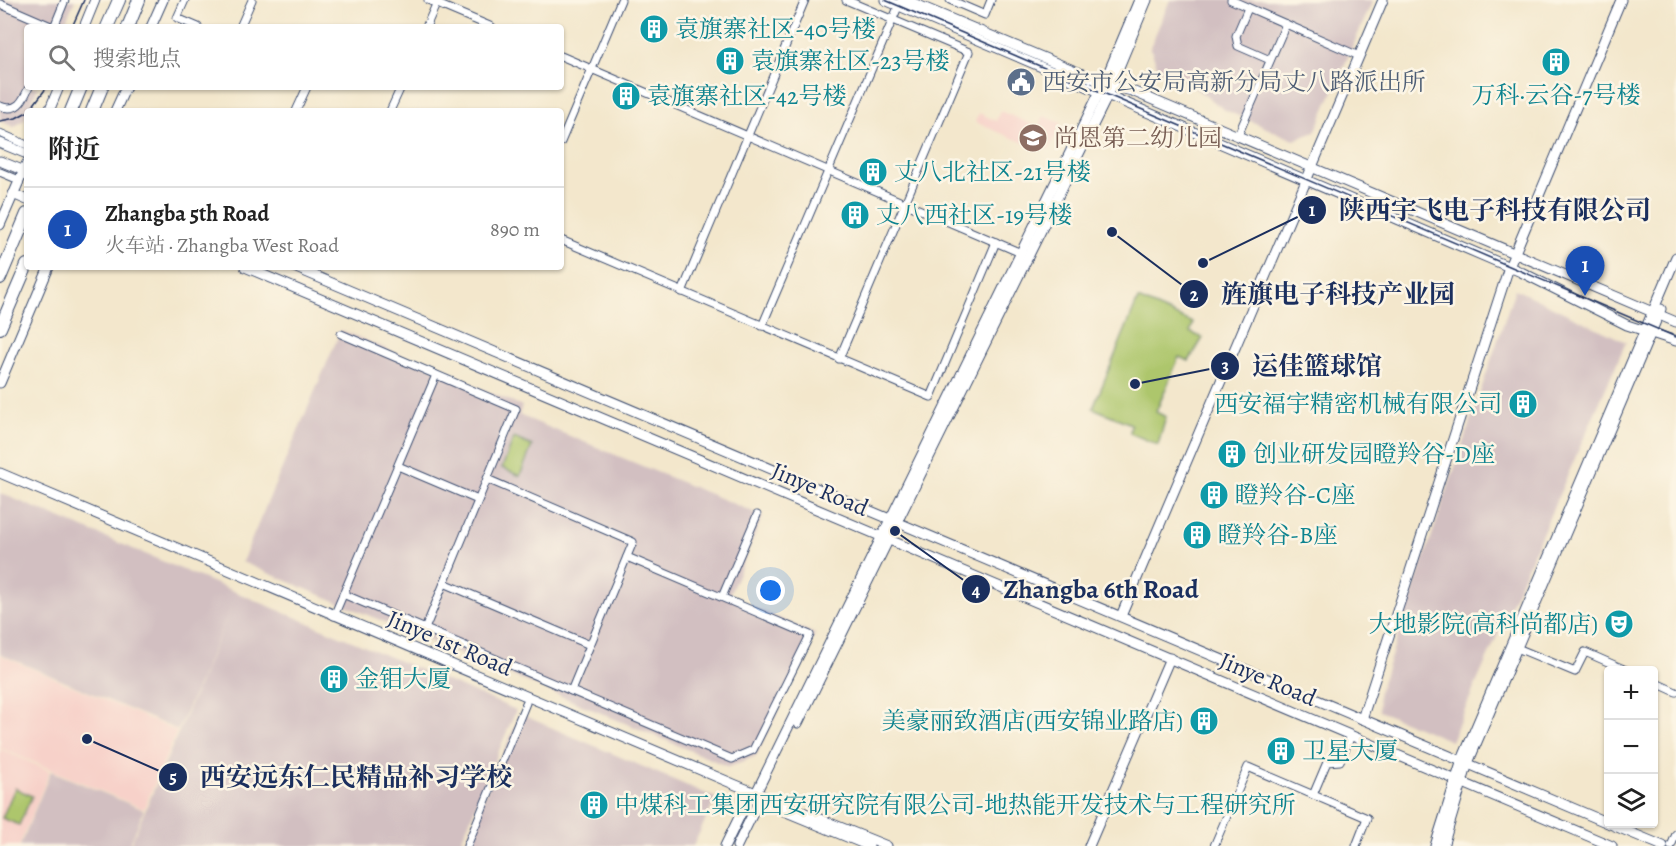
<!DOCTYPE html>
<html lang="zh">
<head>
<meta charset="utf-8">
<style>
  :root { --surface:#fff; --page:#f6f6f6; --text:#222; --muted:#767676; --line:#e0e0e0; --accent:#d1495b }
  body { margin:0; font-family:Alegreya,"Noto Serif SC",serif; background:var(--page); color:var(--text) }
  .controls { position:absolute; right:18px; bottom:18px; display:grid; overflow:hidden; border-radius:6px; box-shadow:0 2px 4px #0004 }
  .controls button { width:54px; height:54px; display:grid; place-items:center; padding:0; border:0; border-bottom:2px solid var(--line); background:var(--surface); color:var(--text); font:30px sans-serif }
  .you { position:absolute; left:771px; top:591px; width:21px; height:21px; margin:-15px; border:4px solid #fff; border-radius:50%; background:#1a73e8; box-shadow:0 0 0 9px #1a73e833 }
  .badge { display:grid; place-items:center; width:39px; height:39px; border-radius:50%; background:var(--accent); color:#fff; font-size:20px; font-weight:700 }
  .pin { position:absolute; translate:-50% -50px; filter:drop-shadow(0 2px 3px #0008) }
  .pin::after { content:''; position:absolute; top:32px; width:21px; height:18px; background:inherit; clip-path:polygon(0 0,100% 0,50% 100%) }
  .list { margin:0; padding:0; list-style:none }
  h2 { display:flex; justify-content:space-between; align-items:center; height:78px; margin:0; padding:0 24px; font-size:26px }
  h2 small { font-size:20px; font-weight:400; color:var(--muted) }
  .list li { display:grid; grid-template-columns:39px 1fr auto; gap:18px; align-items:center; box-sizing:border-box; height:84px; padding:0 24px; border-top:2px solid var(--line) }
  .list b { display:block; font-size:22px; white-space:nowrap }
  .list p { margin:0; font-size:20px; white-space:nowrap; color:var(--muted) }
  .list em { font-size:20px; font-style:normal; color:var(--muted) }
  .icon { flex:none; width:33px; height:33px; fill:none; stroke:currentColor; stroke-width:2; stroke-linecap:round; stroke-linejoin:round }
  .map { position:relative; flex:none; width:1676px; height:846px; overflow:hidden }
  .search { position:absolute; background:var(--surface); box-shadow:0 2px 4px #0004; left:24px; top:24px; width:540px; height:66px; display:flex; align-items:center; gap:15px; box-sizing:border-box; padding:0 21px; border-radius:6px; color:var(--muted); font-size:22px }
  .panel { position:absolute; background:var(--surface); box-shadow:0 2px 4px #0004; left:24px; top:108px; width:540px; height:162px; border-radius:6px }
  .map>svg:first-child { display:block }
  .built { fill:#f7d1c9 }
  .industrial { fill:#d2bfc1 }
  .green { fill:#adc66c; stroke:#647a65; stroke-width:1.5 }
  .lines { fill:none; stroke-linecap:round; stroke-linejoin:round }
  .street-casing { stroke:#3b4b6e; stroke-width:9 }
  .secondary-casing { stroke:#3b4b6e; stroke-width:11 }
  .highway-casing { stroke:#3b4b6e; stroke-width:14 }
  .street { stroke:#fff; stroke-width:7 }
  .secondary { stroke:#fff; stroke-width:9 }
  .highway { stroke:#fff; stroke-width:12 }
  .tram { stroke:#1b2f5e; stroke-width:1.5 }
  .labels { text-anchor:middle; dominant-baseline:central; stroke-width:5; stroke-linejoin:round; paint-order:stroke }
  .culture-label { font-size:24px; fill:#0d838f; stroke:#fcf5e5; text-anchor:start }
  .service-label { font-size:24px; fill:#4e5e75; stroke:#fcf5e5; text-anchor:start }
  .education-label { font-size:24px; fill:#785e54; stroke:#fcf5e5; text-anchor:start }
  .street-label { font-size:24px; fill:#1b2f5e; stroke:#fcf5e5 }
  .leader { fill:none; stroke:#1b2f5e; stroke-width:2 }
  .callout-dot { fill:#1b2f5e; stroke:#fcf5e5; stroke-width:2 }
  .mark-label { font-size:18px; text-anchor:middle; font-weight:bold; fill:#fff }
  .callout-label { font-size:26px; text-anchor:middle; font-weight:bold; fill:#1b2f5e; stroke:#fcf5e5; stroke-width:5; stroke-linejoin:round; paint-order:stroke }
</style>
</head>
<body>
<div class="map">
<svg width="1676" height="846" viewBox="0 0 1676 846">
  <rect width="100%" height="100%" fill="#fcf5e5"/>
  <filter id="ink" filterUnits="userSpaceOnUse"><feTurbulence type="fractalNoise" baseFrequency=".0167" numOctaves="2"/><feDisplacementMap in="SourceGraphic" scale="12" xChannelSelector="R" yChannelSelector="G"/><feConvolveMatrix kernelMatrix="1 2 1 2 8 2 1 2 1" color-interpolation-filters="sRGB"/></filter>
  <filter id="wash" filterUnits="userSpaceOnUse"><feTurbulence type="fractalNoise" baseFrequency=".008" numOctaves="4" result="noise"/><feDisplacementMap in="SourceGraphic" scale="24" xChannelSelector="R" yChannelSelector="G"/><feGaussianBlur stdDeviation="1.35" result="paint"/><feColorMatrix in="noise" values="0 0 0 0 0 0 0 0 0 0 0 0 0 0 0 0 0 1.4 0 .05"/><feComposite in="paint" operator="in"/></filter>
  <g filter="url(#wash)">
    <rect width="100%" height="100%" fill="#f3e7cc"/>
    <g class="built">
      <path d="M1000 111 1038 127 1043 116 1061 123 1050 149 1036 148 975 122 979 113 996 121Z"/>
      <path d="M0 655 177 731 144 809 0 748Z"/>
      <path d="M0 749 50 771 19 846H0Z"/>
    </g>
    <g class="industrial">
      <path d="M0 0H75L63 27H27V87H38L24 120 14 127 0 121Z"/>
      <path d="M1170 0H1373L1315 132 1294 140 1225 110 1189 84 1159 71 1150 47Z"/>
      <path d="M1515 289 1626 342 1451 741 1379 711 1378 695Z"/>
      <path d="M341 330 522 406 519 415 763 516 729 596 815 634 756 756 729 767 242 562Z"/>
      <path d="M0 493 516 710 459 846H130L237 594 178 730 0 654Z"/>
      <path d="M520 714 716 798 693 846H463Z"/>
      <path d="M51 771 144 810 129 846H20Z"/>
    </g>
    <g class="green">
      <path d="M1138 299 1193 323 1190 332 1203 338 1189 361 1179 357 1156 412 1166 417 1158 445 1130 433 1131 424 1093 408Z"/>
      <path d="M514 438 532 446 520 476 502 468Z"/>
      <path d="M15 788 32 796 19 825 2 818Z"/>
    </g>
  </g>
  <g filter="url(#ink)">
    <g class="lines">
      <g class="street-casing">
        <g id="street">
          <path d="M185 0 177 18 198 27"/>
          <path d="M428 0 492 27"/>
          <path d="M950 0 985 15 991 0"/>
          <path d="M1231 0 1359 56"/>
          <path d="M0 4 53 27"/>
          <path d="M1248 8 1236 36 1238 46 1270 60"/>
          <path d="M54 27 65 0"/>
          <path d="M240 27 252 0"/>
          <path d="M426 27 438 0"/>
          <path d="M561 56 1021 253"/>
          <path d="M0 106C17 113 23 101 29 87"/>
          <path d="M296 111 307 87"/>
          <path d="M390 111 401 87"/>
          <path d="M0 133 27 145"/>
          <path d="M1239 133 1286 24"/>
          <path d="M561 142 621 0"/>
          <path d="M0 172 19 180"/>
          <path d="M561 240 931 397 996 242"/>
          <path d="M682 292 805 0"/>
          <path d="M762 326 901 0"/>
          <path d="M341 334 516 409 425 629"/>
          <path d="M839 359 969 52 846 0"/>
          <path d="M398 466 478 500"/>
          <path d="M487 479 633 542 571 691"/>
          <path d="M444 583 590 645"/>
          <path d="M343 594 732 759 753 750 810 635 627 557"/>
          <path d="M722 597 757 515"/>
          <path d="M334 616 436 375"/>
          <path d="M1517 648 1575 672 1585 652 1626 670"/>
          <path d="M1654 682 1676 692"/>
          <path d="M1313 795 1327 762 1340 761 1351 736"/>
          <path d="M467 846 526 703"/>
          <path d="M1214 846 1248 767 1367 818 1356 846"/>
          <path d="M1671 846 1676 834"/>
        </g>
      </g>
      <g class="secondary-casing">
        <g id="secondary">
          <path d="M885 0 1521 272 1627 325 1676 341"/>
          <path d="M906 0 1111 86 1132 91 1676 322"/>
          <path d="M84 27 95 0"/>
          <path d="M151 27 163 0"/>
          <path d="M49 111 59 87"/>
          <path d="M115 111 126 87"/>
          <path d="M0 143 27 154"/>
          <path d="M0 161 27 172"/>
          <path d="M13 194 27 200"/>
          <path d="M0 225 27 163"/>
          <path d="M245 267 1612 846"/>
          <path d="M294 267 1608 823"/>
          <path d="M0 383 49 267"/>
          <path d="M0 473 736 785 887 846"/>
          <path d="M1121 616 1383 0"/>
          <path d="M1362 719 1509 267 1621 0"/>
          <path d="M798 723 1104 103 1147 0"/>
          <path d="M745 795 869 846"/>
          <path d="M1610 824 1663 846"/>
          <path d="M725 846 749 797 756 793 1104 83 1139 0"/>
          <path d="M737 846 761 797"/>
          <path d="M1089 846 1170 658"/>
          <path d="M1435 846 1462 760 1676 257"/>
          <path d="M1443 846 1468 763 1661 309"/>
        </g>
      </g>
      <g class="highway-casing">
        <g id="highway">
          <path d="M107 27 119 0"/>
          <path d="M128 27 139 0"/>
          <path d="M71 111 81 87"/>
          <path d="M92 111 102 87"/>
          <path d="M0 278 27 214"/>
          <path d="M0 328 27 265"/>
        </g>
      </g>
      <use href="#street" class="street"/>
      <use href="#secondary" class="secondary"/>
      <use href="#highway" class="highway"/>
      <g class="tram">
        <path d="M885 0 1676 337"/>
        <path d="M72 27 84 0"/>
        <path d="M29 111 47 87"/>
        <path d="M0 121 16 118 27 112"/>
      </g>
    </g>
  </g>
  <defs>
    <g id="building-disc" transform="scale(1.5)"><circle r="9.5" fill="#0f9aa8" stroke="#fcf5e5"/><path d="M-4-6H4V6H1V3H-1V6H-4ZM-2.5-4.3h1.7v1.8h-1.7ZM.8-4.3h1.7v1.8H.8ZM-2.5-1h1.7V.8h-1.7ZM.8-1h1.7V.8H.8Z" fill="#fff"/></g>
    <g id="civic-disc" transform="scale(1.5)"><circle r="9.5" fill="#5c6f8a" stroke="#fcf5e5"/><path d="M-.6-6.5H3V-4.5H.6V-3L4-1V1h2V6H-6V1h2V-1L-.6-3ZM-1.2 2.5V6h2.4V2.5Z" fill="#fff"/></g>
    <g id="school-disc" transform="scale(1.5)"><circle r="9.5" fill="#8d6e63" stroke="#fcf5e5"/><path d="M0-5L7-2L0 1L-7-2ZM-4 1L0 2.5L4 1V4Q0 6-4 4Z" fill="#fff"/></g>
    <g id="theatre-disc" transform="scale(1.5)"><circle r="9.5" fill="#0f9aa8" stroke="#fcf5e5"/><path d="M-5-5.5Q0-4 5-5.5V0Q5 5 0 6Q-5 5-5 0ZM-3.3-2.5H-1v1.5H-3.3ZM1-2.5H3.3v1.5H1ZM-2.8 1Q0 5.5 2.8 1Z" fill="#fff"/></g>
  </defs>
  <g fill-rule="evenodd">
    <use href="#building-disc" x="654" y="29"/>
    <use href="#building-disc" x="730" y="61"/>
    <use href="#building-disc" x="1556" y="62"/>
    <use href="#civic-disc" x="1021" y="82"/>
    <use href="#building-disc" x="626" y="96"/>
    <use href="#school-disc" x="1033" y="138"/>
    <use href="#building-disc" x="873" y="172"/>
    <use href="#building-disc" x="855" y="215"/>
    <use href="#building-disc" x="1523" y="404"/>
    <use href="#building-disc" x="1232" y="454"/>
    <use href="#building-disc" x="1214" y="495"/>
    <use href="#building-disc" x="1197" y="535"/>
    <use href="#theatre-disc" x="1619" y="624"/>
    <use href="#building-disc" x="334" y="679"/>
    <use href="#building-disc" x="1204" y="721"/>
    <use href="#building-disc" x="1281" y="751"/>
    <use href="#building-disc" x="594" y="805"/>
  </g>
  <g class="labels">
    <g class="culture-label">
      <text x="675" y="29">袁旗寨社区-40号楼</text>
      <text x="751" y="61">袁旗寨社区-23号楼</text>
      <text x="1556" y="95" text-anchor="middle">万科·云谷-7号楼</text>
      <text x="647" y="96">袁旗寨社区-42号楼</text>
      <text x="894" y="172">丈八北社区-21号楼</text>
      <text x="876" y="215">丈八西社区-19号楼</text>
      <text x="1502" y="404" text-anchor="end">西安福宇精密机械有限公司</text>
      <text x="1253" y="454">创业研发园瞪羚谷-D座</text>
      <text x="1235" y="495">瞪羚谷-C座</text>
      <text x="1218" y="535">瞪羚谷-B座</text>
      <text x="1598" y="624" text-anchor="end">大地影院(高科尚都店)</text>
      <text x="355" y="679">金钼大厦</text>
      <text x="1183" y="721" text-anchor="end">美豪丽致酒店(西安锦业路店)</text>
      <text x="1302" y="751">卫星大厦</text>
      <text x="615" y="805">中煤科工集团西安研究院有限公司-地热能开发技术与工程研究所</text>
    </g>
    <g class="service-label">
      <text x="1042" y="82">西安市公安局高新分局丈八路派出所</text>
    </g>
    <g class="education-label">
      <text x="1054" y="138">尚恩第二幼儿园</text>
    </g>
    <g class="street-label">
      <text transform="translate(820 489) rotate(23)">Jinye Road</text>
      <text transform="translate(450 643) rotate(23)">Jinye 1st Road</text>
      <text transform="translate(1268 679) rotate(23)">Jinye Road</text>
    </g>
  </g>
  <path class="leader" d="M1203 263L1312 210M1112 232L1194 294M1135 384L1225 366M895 531L976 589M87 739L173 777"/>
  <g class="callout-dot">
    <circle cx="1203" cy="263" r="6"/>
    <circle cx="1112" cy="232" r="6"/>
    <circle cx="1135" cy="384" r="6"/>
    <circle cx="895" cy="531" r="6"/>
    <circle cx="87" cy="739" r="6"/>
    <circle cx="1312" cy="210" r="15"/>
    <circle cx="1194" cy="294" r="15"/>
    <circle cx="1225" cy="366" r="15"/>
    <circle cx="976" cy="589" r="15"/>
    <circle cx="173" cy="777" r="15"/>
  </g>
  <g class="mark-label">
    <text x="1312" y="216">1</text>
    <text x="1194" y="301">2</text>
    <text x="1225" y="372">3</text>
    <text x="976" y="596">4</text>
    <text x="173" y="783">5</text>
  </g>
  <g class="callout-label">
    <text x="1495" y="219">陕西宇飞电子科技有限公司</text>
    <text x="1338" y="303">旌旗电子科技产业园</text>
    <text x="1317" y="375">运佳篮球馆</text>
    <text x="1101" y="598">Zhangba 6th Road</text>
    <text x="356" y="786">西安远东仁民精品补习学校</text>
  </g>
</svg>
<div class="controls">
<button>+</button>
<button>−</button>
<button><svg class="icon" aria-label="layers" viewBox="0 0 24 24"><path d="M12 4l9 5-9 5-9-5zM3 14l9 5 9-5"/></svg></button>
</div>
<div class="you"></div>
<div class="pin badge" style="left:1585px;top:296px;background:#1a4fb4">1</div>
<div class="search"><svg class="icon" aria-label="search" viewBox="0 0 24 24"><circle cx="10" cy="10" r="6"/><path d="M15 15l6 6"/></svg>搜索地点</div>
<section class="panel">
<h2>附近<small></small></h2>
<ul class="list">
<li><span class="badge" style="background:#1a4fb4">1</span><div><b>Zhangba 5th Road</b><p>火车站 · Zhangba West Road</p></div><em>890 m</em></li>
</ul>
</section>
</div>
</body>
</html>
